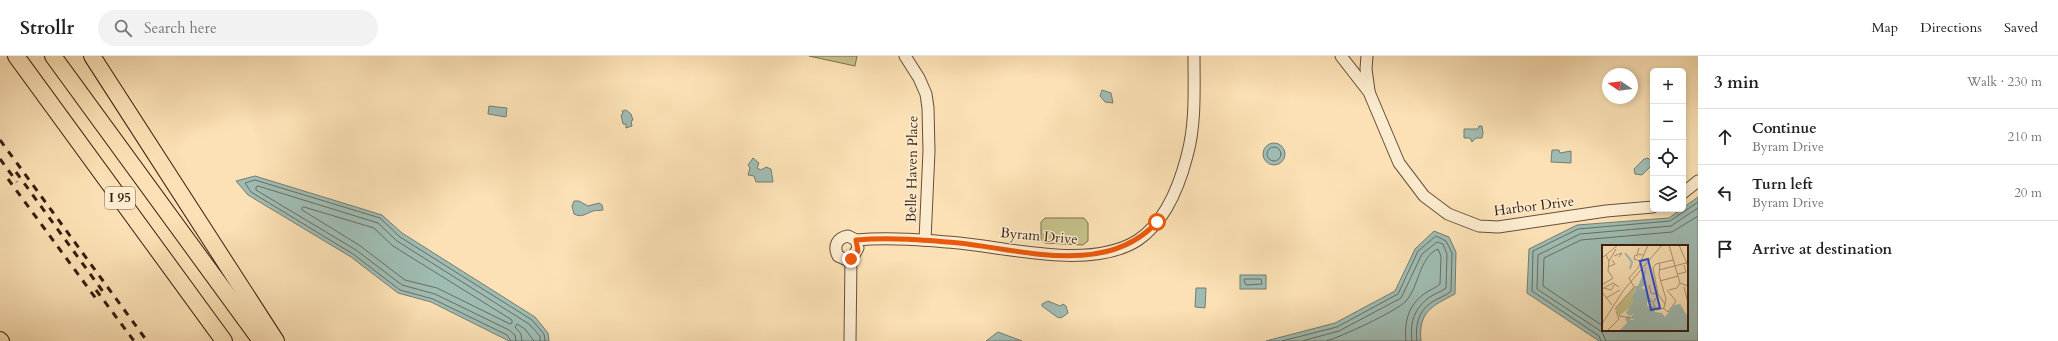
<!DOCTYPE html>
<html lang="en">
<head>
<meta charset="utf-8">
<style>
  :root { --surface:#fff; --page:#f2f2f2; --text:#222; --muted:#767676; --line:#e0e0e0 }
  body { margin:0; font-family:Cardo,serif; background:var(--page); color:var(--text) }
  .controls { position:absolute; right:12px; top:12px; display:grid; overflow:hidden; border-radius:6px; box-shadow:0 2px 6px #0003 }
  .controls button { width:36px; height:36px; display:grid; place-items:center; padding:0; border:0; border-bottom:1px solid var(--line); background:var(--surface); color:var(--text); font:20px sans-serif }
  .compass { position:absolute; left:1602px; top:12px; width:36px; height:36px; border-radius:50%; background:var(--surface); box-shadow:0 2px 6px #0003; rotate:283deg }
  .stop { position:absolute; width:12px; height:12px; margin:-9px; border:3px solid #ea580c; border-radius:50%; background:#fff }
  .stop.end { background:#ea580c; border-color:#fff; box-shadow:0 1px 4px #0008 }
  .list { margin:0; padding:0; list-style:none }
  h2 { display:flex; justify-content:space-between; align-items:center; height:52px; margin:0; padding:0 16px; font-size:17px }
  h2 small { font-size:13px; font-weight:400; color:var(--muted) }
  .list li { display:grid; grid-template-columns:26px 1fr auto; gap:12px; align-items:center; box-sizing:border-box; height:56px; padding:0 16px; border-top:1px solid var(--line) }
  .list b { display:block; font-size:15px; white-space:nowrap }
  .list p { margin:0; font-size:13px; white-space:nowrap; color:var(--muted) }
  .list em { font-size:13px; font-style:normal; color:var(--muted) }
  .icon { flex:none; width:22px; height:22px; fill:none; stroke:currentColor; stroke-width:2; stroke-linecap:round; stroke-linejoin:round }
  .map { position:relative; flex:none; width:1698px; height:285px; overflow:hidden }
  header { display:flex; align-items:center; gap:24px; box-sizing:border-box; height:56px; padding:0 20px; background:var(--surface); border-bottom:1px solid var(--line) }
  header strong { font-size:19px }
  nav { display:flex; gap:22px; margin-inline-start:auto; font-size:14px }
  .search { width:280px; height:36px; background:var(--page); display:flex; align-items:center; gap:10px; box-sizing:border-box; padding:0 14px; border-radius:22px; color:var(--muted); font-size:15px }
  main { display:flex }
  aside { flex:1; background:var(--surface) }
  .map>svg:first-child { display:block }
  .green { fill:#c5c189; stroke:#7e6f4d }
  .water { fill:#9fbcb3; stroke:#757c72; fill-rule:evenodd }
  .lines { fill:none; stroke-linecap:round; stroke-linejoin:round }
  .shore { stroke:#6a6c62; stroke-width:1 }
  .minor-casing { stroke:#674e3a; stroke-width:13 }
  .major-casing { stroke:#361d11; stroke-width:16 }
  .highway-casing { stroke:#361d11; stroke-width:18 }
  .minor { stroke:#fceccf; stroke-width:11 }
  .major { stroke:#fbe1b5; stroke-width:14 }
  .highway { stroke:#fbe1b5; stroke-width:16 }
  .rail { stroke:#361d11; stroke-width:3; stroke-dasharray:7 7; stroke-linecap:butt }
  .route { stroke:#ea580c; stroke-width:5 }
  .labels { text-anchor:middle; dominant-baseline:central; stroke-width:3; stroke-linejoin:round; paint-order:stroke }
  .shield { fill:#fceccf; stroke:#715b4a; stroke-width:1 }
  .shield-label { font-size:13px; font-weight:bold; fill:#361d11 }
  .street-label { font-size:14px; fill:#361d11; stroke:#fceccf }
  .inset-river { fill:none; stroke:#9fbcb3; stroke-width:2 }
  .inset-road { fill:none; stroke:#ac9373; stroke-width:1 }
  .view { fill:#1d4ed8; fill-opacity:0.15; stroke:#1d4ed8; stroke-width:2 }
  .inset-edge { fill:none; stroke:#361d11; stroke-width:2 }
</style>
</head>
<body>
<header>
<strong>Strollr</strong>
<div class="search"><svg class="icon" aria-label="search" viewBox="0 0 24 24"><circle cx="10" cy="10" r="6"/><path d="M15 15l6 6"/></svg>Search here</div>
<nav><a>Map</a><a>Directions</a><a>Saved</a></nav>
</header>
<main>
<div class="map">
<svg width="1698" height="285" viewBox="0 0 1698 285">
  <rect width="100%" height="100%" fill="#fbe1b5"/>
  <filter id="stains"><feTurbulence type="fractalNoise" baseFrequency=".005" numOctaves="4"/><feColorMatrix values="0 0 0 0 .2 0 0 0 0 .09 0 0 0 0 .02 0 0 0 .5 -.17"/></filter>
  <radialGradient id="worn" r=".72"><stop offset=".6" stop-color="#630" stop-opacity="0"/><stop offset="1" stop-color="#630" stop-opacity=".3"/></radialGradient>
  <g class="green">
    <path d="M809 0H857L855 10Z"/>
    <path d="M1045 162H1084L1088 167V185L1083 189 1045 187 1041 184V166Z"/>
  </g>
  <g class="water">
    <path d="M1102 34 1111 37 1113 47 1105 46 1100 40Z"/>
    <path d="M489 50 507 52 506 61 488 58Z"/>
    <path d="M626 54 631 58 633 64 631 65 632 70 626 72V68H623L621 59 623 58 622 55Z"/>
    <path d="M1479 70H1482L1483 77 1482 82H1476L1472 86 1470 82H1464V73H1478Z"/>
    <circle cx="1274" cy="98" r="11"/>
    <path d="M1552 94H1559L1560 97 1571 95V107L1551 106Z"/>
    <path d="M753 102 759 107 757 112 761 114 766 111 771 113 773 126H756L754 120 748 119 750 112 748 109Z"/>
    <path d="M1648 102 1651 105V110L1642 119 1635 118 1634 113 1644 103Z"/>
    <path d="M255 120 382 159 402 177 535 261 548 277 549 285H509L431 246 398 237 351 201 248 139 236 125Z"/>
    <path d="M1698 141V285H1599L1527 237 1529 193 1577 169 1669 162ZM1603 190H1687V274H1603Z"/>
    <path d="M574 145H579L588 150 599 147 602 149 603 154C599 155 596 154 593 155 585 158 582 162 574 158L572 150Z"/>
    <path d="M1434 175 1449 181 1456 196 1455 238C1432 250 1418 256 1421 285H1266L1335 267 1395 235 1415 193Z"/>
    <rect x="1240" y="219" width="26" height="14"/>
    <path d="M1196 232H1206L1205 252 1195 251Z"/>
    <path d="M1048 245 1060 250 1063 248 1066 250 1068 257 1061 262 1057 261 1042 250V248Z"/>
    <path d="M998 276 1022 285H986Z"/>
  </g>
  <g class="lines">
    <g class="shore">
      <circle cx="1274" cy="98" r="7"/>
      <path d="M304 151 374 172 393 190 512 264V267L510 268 437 232 405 224 359 189 302 154V152Z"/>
      <path d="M1246 223H1261L1262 228 1246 229 1244 224Z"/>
      <path d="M1603 270 1543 230 1544 202 1581 184 1672 176 1698 160"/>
      <path d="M511 285 507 279 433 243 400 234 353 198 251 136 245 127 255 124 380 162 400 181 532 264 544 278 545 285"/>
      <path d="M516 285 515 279 509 274 435 238 402 229 356 194 256 134V131L258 130 378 167 397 185 529 268 540 280V285"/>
      <path d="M522 285 521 278 515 271 517 268 525 273 534 285"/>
      <path d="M1282 285 1337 271 1398 238 1418 195 1436 180 1446 185 1452 197 1451 235C1446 240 1438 242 1432 246 1418 255 1415 270 1417 285"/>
      <path d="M1302 285 1339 275 1401 242 1422 198 1437 186 1443 188 1447 198 1446 232C1441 236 1433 238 1427 243 1413 255 1410 267 1412 285"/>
      <path d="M1326 285C1341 281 1397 255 1406 245 1419 231 1419 201 1438 193L1441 200 1440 228C1436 232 1429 234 1424 238 1408 250 1404 266 1406 285"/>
      <path d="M1601 285 1599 280 1532 235 1533 195 1578 173 1670 165 1698 146"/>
      <path d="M1606 285 1602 276 1537 233 1538 199 1580 178 1671 170 1698 152"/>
    </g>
    <g class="minor-casing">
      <g id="minor">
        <path d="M905 0 919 22 926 38 928 52 929 95 925 184"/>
        <path d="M1341 0 1369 36 1399 107 1424 140 1448 158 1479 170 1498 171 1606 155 1653 151"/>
        <path d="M1367 0 1366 13 1369 35"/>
        <path d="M1683 137 1698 125"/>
        <path d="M856 184 858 192 853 201 847 204 838 200C833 190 837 182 848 180L856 184C890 181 925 184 959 187 1010 192 1092 214 1138 184 1165 166 1179 131 1187 100 1196 68 1194 33 1194 0"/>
        <path d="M850 285 851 203"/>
      </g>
    </g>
    <g class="major-casing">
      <path id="major" d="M0 283 2 285"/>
    </g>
    <g class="highway-casing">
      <g id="highway">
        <path d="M16 0 224 285"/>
        <path d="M53 0 261 285"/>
        <path d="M92 0 276 285"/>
      </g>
    </g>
    <use href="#minor" class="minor"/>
    <use href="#major" class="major"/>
    <use href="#highway" class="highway"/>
    <g class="rail">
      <path d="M0 84 147 285"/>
      <path d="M0 103 17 126"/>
      <path d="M16 116 104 237"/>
      <path d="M8 123 97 244"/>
      <path d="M96 234 134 285"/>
    </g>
  </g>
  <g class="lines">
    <path class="route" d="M851 203 858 195 856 184C890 181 925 184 959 187 1023 194 1107 221 1157 166"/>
  </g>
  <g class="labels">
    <rect class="shield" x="105" y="131" width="30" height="22" rx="3"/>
    <g class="shield-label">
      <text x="120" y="142">I 95</text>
    </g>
    <g class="street-label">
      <text transform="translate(912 113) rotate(-89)">Belle Haven Place</text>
      <text transform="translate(1534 150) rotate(-7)">Harbor Drive</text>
      <text transform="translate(1039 180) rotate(5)">Byram Drive</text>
    </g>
  </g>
  <g transform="translate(1602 189)">
    <rect width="86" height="86" fill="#fbe1b5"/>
    <path d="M33 41 34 44 29 52 32 53 31 60 17 71 13 64Z" fill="#c5c189"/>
    <path d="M44 22 42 41 39 43 45 45V50L51 57H45V60L48 63 51 60 53 67 60 68 63 72 72 60 78 59 86 72V86H17L25 78 23 73 27 71 29 75H32L29 72 32 68 28 71 24 68 32 55 29 52 34 45 33 41H36Z" fill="#9fbcb3"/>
    <path class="inset-river" d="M23 8 30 17 28 24"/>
    <path class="inset-road" d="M67 0 78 38 86 41M77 0 86 21M37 3 35 9 41 10M4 10 7 16 6 26M12 11 20 8 17 12M36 11 33 10 32 14 38 16M0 13 16 0M7 16 14 4M6 22 13 19 10 15M57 25 84 18M76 29 84 27 82 20M27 33 36 23 46 0M58 36 76 31M0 40 11 33 6 26M47 40 49 48 55 49M82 42 86 58M2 43 9 45 13 39M0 44 11 38 17 42M67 45 75 43 78 38M0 47 10 60M56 50 51 58 55 65 62 63 64 54 57 30 58 18M4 53 18 45M63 59 56 49 51 23 54 19 71 15M61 63 66 67 74 56 65 45M13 64 32 42 27 33M17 71 31 73M0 79 21 46 60 0M5 86 17 74 14 66"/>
    <path class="view" d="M46 14 58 63 49 65 38 16Z"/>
    <rect width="86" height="86" class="inset-edge"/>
  </g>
  <rect width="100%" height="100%" filter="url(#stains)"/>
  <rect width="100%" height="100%" fill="url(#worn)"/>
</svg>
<div class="controls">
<button>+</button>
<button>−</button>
<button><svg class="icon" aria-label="locate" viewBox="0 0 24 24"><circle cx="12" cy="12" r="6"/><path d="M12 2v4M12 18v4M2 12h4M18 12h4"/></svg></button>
<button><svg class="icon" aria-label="layers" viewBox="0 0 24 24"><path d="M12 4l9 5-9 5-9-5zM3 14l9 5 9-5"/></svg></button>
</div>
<svg class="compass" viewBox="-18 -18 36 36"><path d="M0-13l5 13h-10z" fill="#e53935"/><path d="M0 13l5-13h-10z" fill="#767676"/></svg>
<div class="stop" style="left:1157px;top:166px"></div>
<div class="stop end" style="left:851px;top:203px"></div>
</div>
<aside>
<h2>3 min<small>Walk · 230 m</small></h2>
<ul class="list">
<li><svg class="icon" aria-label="ahead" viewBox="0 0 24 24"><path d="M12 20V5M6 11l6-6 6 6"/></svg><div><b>Continue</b><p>Byram Drive</p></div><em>210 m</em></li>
<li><svg class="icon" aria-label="left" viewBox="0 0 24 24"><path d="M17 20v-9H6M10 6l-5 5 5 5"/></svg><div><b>Turn left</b><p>Byram Drive</p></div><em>20 m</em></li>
<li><svg class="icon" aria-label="arrive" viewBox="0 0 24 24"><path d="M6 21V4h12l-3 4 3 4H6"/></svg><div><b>Arrive at destination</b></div></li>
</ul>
</aside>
</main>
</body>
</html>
